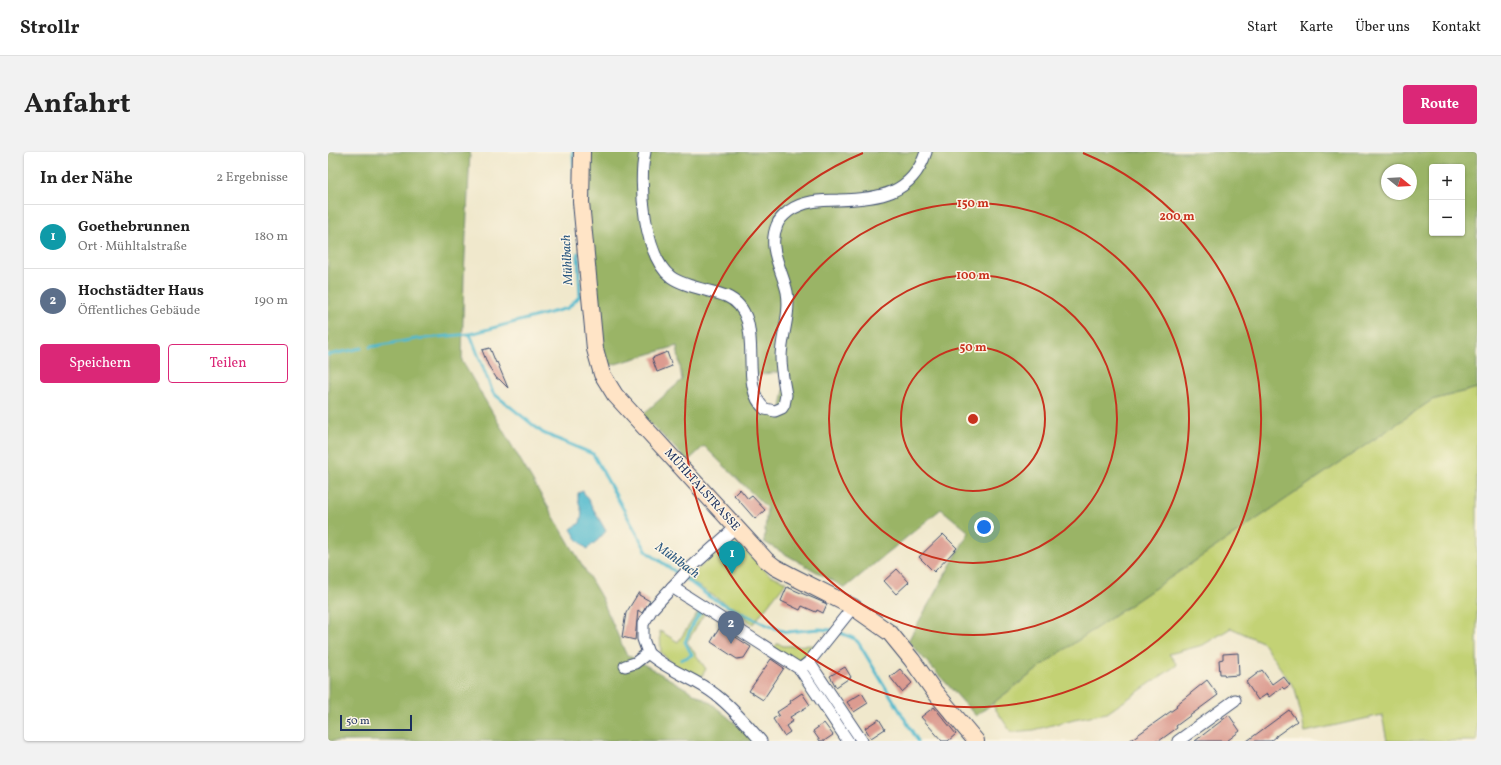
<!DOCTYPE html>
<html lang="de">
<head>
<meta charset="utf-8">
<style>
  :root { --surface:#fff; --page:#f2f2f2; --text:#222; --muted:#767676; --line:#e0e0e0; --accent:#db2777 }
  body { margin:0; font-family:Vollkorn,serif; background:var(--page); color:var(--text) }
  .controls { position:absolute; right:12px; top:12px; display:grid; overflow:hidden; border-radius:4px; box-shadow:0 1px 3px #0004 }
  .controls button { width:36px; height:36px; display:grid; place-items:center; padding:0; border:0; border-bottom:1px solid var(--line); background:var(--surface); color:var(--text); font:20px sans-serif }
  .compass { position:absolute; left:1053px; top:12px; width:36px; height:36px; border-radius:50%; background:var(--surface); box-shadow:0 1px 3px #0004; rotate:108deg }
  .scale { position:absolute; left:12px; bottom:10px; width:72px; box-sizing:border-box; padding-left:4px; border:2px solid #1b2f5e; border-top:0; font-size:11px; line-height:14px; white-space:nowrap; color:#1b2f5e; -webkit-text-stroke:3px #fcf5e5; paint-order:stroke }
  .you { position:absolute; left:656px; top:375px; width:14px; height:14px; margin:-10px; border:3px solid #fff; border-radius:50%; background:#1a73e8; box-shadow:0 0 0 6px #1a73e833 }
  .badge { display:grid; place-items:center; width:26px; height:26px; border-radius:50%; background:var(--accent); color:#fff; font-size:13px; font-weight:700 }
  .pin { position:absolute; translate:-50% -33px; filter:drop-shadow(0 1px 2px #0008) }
  .pin::after { content:''; position:absolute; top:21px; width:14px; height:12px; background:inherit; clip-path:polygon(0 0,100% 0,50% 100%) }
  .list { margin:0; padding:0; list-style:none }
  h2 { display:flex; justify-content:space-between; align-items:center; height:52px; margin:0; padding:0 16px; font-size:17px }
  h2 small { font-size:13px; font-weight:400; color:var(--muted) }
  .list li { display:grid; grid-template-columns:26px 1fr auto; gap:12px; align-items:center; box-sizing:border-box; height:64px; padding:0 16px; border-top:1px solid var(--line) }
  .list b { display:block; font-size:15px; white-space:nowrap }
  .list p { margin:0; font-size:13px; white-space:nowrap; color:var(--muted) }
  .list em { font-size:13px; font-style:normal; color:var(--muted) }
  .actions { display:flex; gap:8px; padding:12px 16px }
  .actions a { flex:1; padding:9px 0; border:1px solid var(--accent); border-radius:4px; text-align:center; font-size:14px; color:var(--accent) }
  .actions .main { background:var(--accent); color:#fff }
  .map { position:relative; flex:none; width:1149px; height:589px; overflow:hidden; border-radius:4px }
  header { display:flex; align-items:center; gap:24px; box-sizing:border-box; height:56px; padding:0 20px; background:var(--surface); border-bottom:1px solid var(--line) }
  header strong { font-size:19px }
  nav { display:flex; gap:22px; margin-inline-start:auto; font-size:14px }
  .intro { display:flex; align-items:center; justify-content:space-between; box-sizing:border-box; height:96px; padding:0 24px }
  h1 { margin:0; font-size:28px }
  .button { padding:10px 18px; border-radius:4px; background:var(--accent); color:#fff; font-size:14px; font-weight:700 }
  main { display:flex; gap:24px; padding:0 24px }
  aside { flex:1; background:var(--surface); border-radius:4px; box-shadow:0 1px 3px #0004 }
  .map>svg:first-child { display:block }
  .green { fill:#c3d275; stroke:#6f806a }
  .forest { fill:#9ab466; stroke:#5a7262; fill-rule:evenodd }
  .water { fill:#50b9ce; stroke:#367496 }
  .lines { fill:none; stroke-linecap:round; stroke-linejoin:round }
  .stream { stroke:#50b9ce; stroke-width:3 }
  .building { fill:#dc9b90 }
  .minor-casing { stroke:#3b4b6e; stroke-width:13 }
  .secondary-casing { stroke:#3b4b6e; stroke-width:18 }
  .minor { stroke:#fff; stroke-width:11 }
  .secondary { stroke:#ffe4c6; stroke-width:16 }
  .ring { fill:none; stroke:#c8321e; stroke-width:2 }
  .labels { text-anchor:middle; dominant-baseline:central; stroke-width:3; stroke-linejoin:round; paint-order:stroke }
  .street-label { font-size:12px; fill:#1b2f5e; stroke:#fcf5e5 }
  .water-label { font-size:13px; font-style:italic; fill:#2b5880; stroke:#fcf5e5 }
  .centre { fill:#c8321e; stroke:#fcf5e5; stroke-width:2 }
  .ring-label { font-size:12px; text-anchor:middle; font-weight:bold; fill:#c8321e; stroke:#fcf5e5; stroke-width:3; stroke-linejoin:round; paint-order:stroke }
</style>
</head>
<body>
<header>
<strong>Strollr</strong>
<nav><a>Start</a><a>Karte</a><a>Über uns</a><a>Kontakt</a></nav>
</header>
<div class="intro"><h1>Anfahrt</h1><a class="button">Route</a></div>
<main>
<aside>
<h2>In der Nähe<small>2 Ergebnisse</small></h2>
<ul class="list">
<li><span class="badge" style="background:#0f9aa8">1</span><div><b>Goethebrunnen</b><p>Ort · Mühltalstraße</p></div><em>180 m</em></li>
<li><span class="badge" style="background:#5c6f8a">2</span><div><b>Hochstädter Haus</b><p>Öffentliches Gebäude</p></div><em>190 m</em></li>
</ul>
<div class="actions"><a class="main">Speichern</a><a>Teilen</a></div>
</aside>
<div class="map">
<svg width="1149" height="589" viewBox="0 0 1149 589">
  <rect width="100%" height="100%" fill="#fcf5e5"/>
  <filter id="ink" filterUnits="userSpaceOnUse"><feTurbulence type="fractalNoise" baseFrequency=".025" numOctaves="2"/><feDisplacementMap in="SourceGraphic" scale="8" xChannelSelector="R" yChannelSelector="G"/><feConvolveMatrix kernelMatrix="1 2 1 2 8 2 1 2 1" color-interpolation-filters="sRGB"/></filter>
  <filter id="wash" filterUnits="userSpaceOnUse"><feTurbulence type="fractalNoise" baseFrequency=".012" numOctaves="4" result="noise"/><feDisplacementMap in="SourceGraphic" scale="16" xChannelSelector="R" yChannelSelector="G"/><feGaussianBlur stdDeviation="0.9" result="paint"/><feColorMatrix in="noise" values="0 0 0 0 0 0 0 0 0 0 0 0 0 0 0 0 0 1.4 0 .05"/><feComposite in="paint" operator="in"/></filter>
  <g filter="url(#wash)">
    <rect width="100%" height="100%" fill="#f0e8cc"/>
    <g class="green">
      <path d="M1149 236V589H1059L1054 563 977 580 967 537 934 490 903 476 875 493 841 502 849 513 779 561 746 567 706 578 683 580 664 552 727 504 1104 248Z"/>
      <path d="M404 385 441 422 458 430 425 472 398 452 359 427Z"/>
      <path d="M378 459 359 490 378 517 372 527 354 519 333 501 332 479 350 490 370 460Z"/>
      <path d="M450 491 455 494 484 493 487 495 475 511 470 513 445 496Z"/>
    </g>
    <g class="forest">
      <path d="M0 0H142L136 124 134 209 273 445 298 502 383 551 428 589H0Z"/>
      <path d="M262 0H1149V236L1104 248 727 504 648 564 580 489 641 380 613 357 517 436 436 390 439 356 376 294 360 309 314 263 354 228 349 194 277 215 258 67ZM1104 15H1134V81H1104ZM1059 18H1083V42H1059ZM459 219 452 262 434 261 427 252 420 224Z"/>
    </g>
    <path class="water" d="M255 339 278 379 271 387 259 397 249 387 243 377 252 371 254 361 250 347V341Z"/>
    <g class="lines">
      <g class="stream">
        <path d="M245 0 246 28"/>
        <path d="M250 101 252 144 240 156 142 182 165 241 215 281 265 302 319 400 352 423"/>
        <path d="M42 195 88 187 142 182"/>
        <path d="M0 203 34 196"/>
        <path d="M357 426 383 446 443 475 459 480 491 477 503 478"/>
        <path d="M508 479 525 486 530 490 590 589"/>
        <path d="M353 508 364 503 357 490 364 474 373 460 370 458"/>
      </g>
    </g>
    <g id="blocks">
      <g class="building">
        <path d="M162 196 168 211 169 210 180 236 171 227H169L160 213 154 198Z"/>
        <path d="M339 200 344 214 329 220 324 206Z"/>
        <path d="M412 337 420 347 424 344 437 358 427 367 406 343Z"/>
        <path d="M615 382 629 396 606 420 591 405Z"/>
        <path d="M569 417 581 430 568 442 556 429Z"/>
        <path d="M459 435 499 452 495 461 489 458 488 460 474 454 472 458 453 449Z"/>
        <path d="M311 440V443L322 449 314 461 310 458 307 488 294 485 298 461Z"/>
        <path d="M392 475 423 495 416 506 409 507 383 490Z"/>
        <path d="M910 501 911 523 897 524 896 522H892L891 508 895 507V502Z"/>
        <path d="M443 507 456 516 435 548 421 539Z"/>
        <path d="M517 515 523 525 508 535 502 524Z"/>
        <path d="M572 517 584 531 574 540 562 525Z"/>
        <path d="M934 518 944 532 955 524 962 533 956 537 954 535 941 545 939 542 930 548 918 530Z"/>
        <path d="M879 528 890 543 848 574 849 576 831 589H801L849 555 848 553Z"/>
        <path d="M474 541 482 553 462 565 465 569 458 574 462 580 456 584 445 567 451 563 449 560 463 551 462 549Z"/>
        <path d="M534 541 540 551 526 560 519 550Z"/>
        <path d="M606 555 628 582 620 589H614L593 565Z"/>
        <path d="M961 558 969 569 948 584V585L943 589H919Z"/>
        <path d="M901 563 912 579 899 589H867Z"/>
        <path d="M551 567 557 577 543 586 537 576Z"/>
        <path d="M496 571 505 583 496 589H492L485 579Z"/>
      </g>
    </g>
  </g>
  <g filter="url(#ink)">
    <use href="#blocks" fill-opacity="0" stroke="#3b4b6e" stroke-width="1"/>
    <g class="lines">
      <g class="minor-casing">
        <g id="minor">
          <path d="M317 0C310 31 316 104 343 125 357 135 382 138 398 144 442 163 407 232 437 257L447 259 454 256 456 253 458 243C456 231 453 218 453 206 453 184 463 163 459 140 454 117 439 96 449 73 451 67 456 63 461 59 475 49 493 48 510 48 550 47 584 43 598 0"/>
          <path d="M344 435 472 517 481 510 525 455"/>
          <path d="M320 501C340 519 367 526 388 543 405 556 419 573 433 589"/>
          <path d="M481 510 534 589"/>
          <path d="M297 514 307 511 320 501 315 487V472L324 457 359 419 408 375"/>
          <path d="M472 517 520 589"/>
          <path d="M850 589 907 548"/>
        </g>
      </g>
      <g class="secondary-casing">
        <path id="secondary" d="M254 0 253 50 267 197 274 222 287 243 438 408 447 415 462 423 525 455 562 481 584 508 606 539 648 589"/>
      </g>
      <use href="#minor" class="minor"/>
      <use href="#secondary" class="secondary"/>
    </g>
  </g>
  <g class="ring">
    <circle cx="645" cy="267" r="72"/>
    <circle cx="645" cy="267" r="144"/>
    <circle cx="645" cy="267" r="216"/>
    <path d="M755 1A288 288 0 1 1 535 1"/>
  </g>
  <g class="labels">
    <g class="street-label">
      <text transform="translate(374 338) rotate(48)">MÜHLTALSTRASSE</text>
    </g>
    <g class="water-label">
      <text transform="translate(240 108) rotate(-93)">Mühlbach</text>
      <text transform="translate(349 409) rotate(36)">Mühlbach</text>
    </g>
  </g>
  <circle cx="645" cy="267" r="6" class="centre"/>
  <g class="ring-label">
    <text x="645" y="55">150 m</text>
    <text x="849" y="68">200 m</text>
    <text x="645" y="127">100 m</text>
    <text x="645" y="199">50 m</text>
  </g>
</svg>
<div class="controls">
<button>+</button>
<button>−</button>
</div>
<svg class="compass" viewBox="-18 -18 36 36"><path d="M0-13l5 13h-10z" fill="#e53935"/><path d="M0 13l5-13h-10z" fill="#767676"/></svg>
<div class="scale">50 m</div>
<div class="you"></div>
<div class="pin badge" style="left:404px;top:422px;background:#0f9aa8">1</div>
<div class="pin badge" style="left:403px;top:492px;background:#5c6f8a">2</div>
</div>
</main>
</body>
</html>
